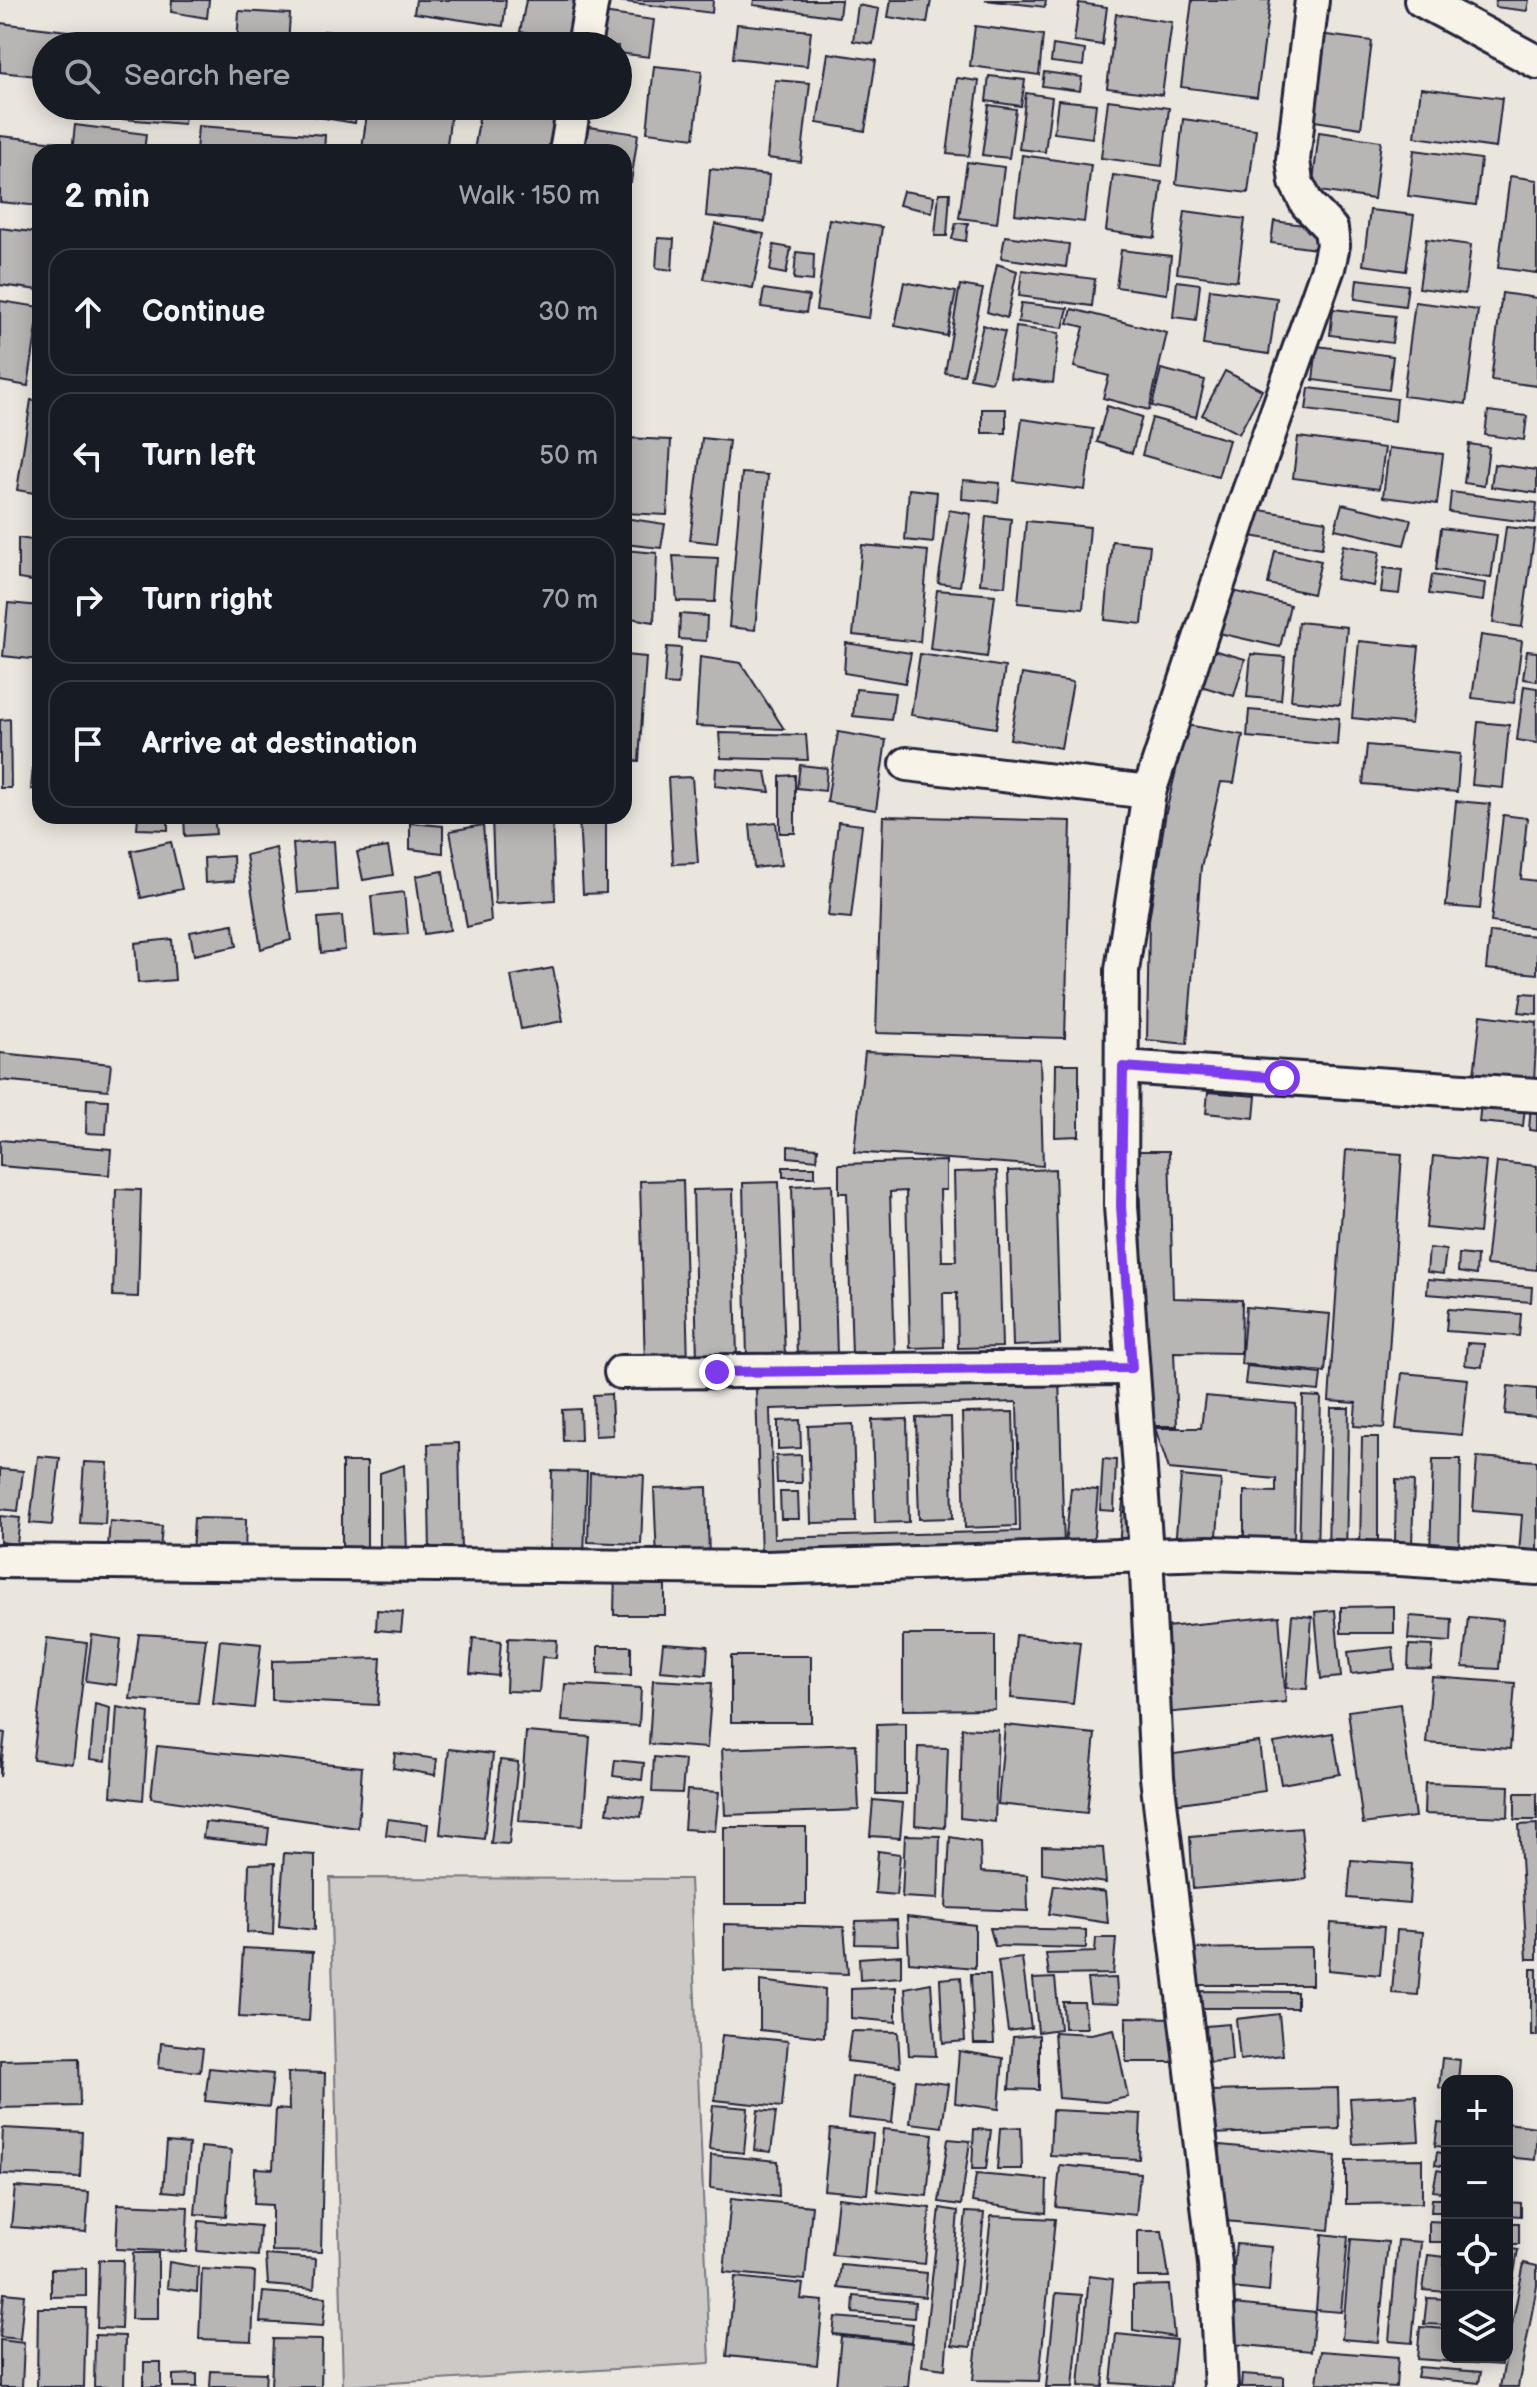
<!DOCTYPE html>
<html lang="en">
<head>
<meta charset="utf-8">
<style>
  :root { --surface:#171b24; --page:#242831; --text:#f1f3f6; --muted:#9ea1a6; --line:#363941 }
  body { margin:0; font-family:"Balsamiq Sans",sans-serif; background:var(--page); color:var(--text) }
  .controls { position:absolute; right:24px; bottom:24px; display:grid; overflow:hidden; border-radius:16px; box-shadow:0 4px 20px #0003 }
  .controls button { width:72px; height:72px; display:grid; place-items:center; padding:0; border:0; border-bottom:2px solid var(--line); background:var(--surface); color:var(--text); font:40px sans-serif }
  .stop { position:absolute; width:24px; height:24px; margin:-18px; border:6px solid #7c3aed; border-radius:50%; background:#fff }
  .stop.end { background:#7c3aed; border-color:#fff; box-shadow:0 2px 8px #0008 }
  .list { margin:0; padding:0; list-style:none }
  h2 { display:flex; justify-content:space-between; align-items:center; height:104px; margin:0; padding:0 32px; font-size:34px }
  h2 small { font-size:26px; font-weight:400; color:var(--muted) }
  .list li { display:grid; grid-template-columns:52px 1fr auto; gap:24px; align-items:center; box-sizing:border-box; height:128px; margin:0 16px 16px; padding:0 16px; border:2px solid var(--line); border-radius:24px }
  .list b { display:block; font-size:30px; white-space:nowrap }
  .list em { font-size:26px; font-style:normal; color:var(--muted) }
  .icon { flex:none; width:44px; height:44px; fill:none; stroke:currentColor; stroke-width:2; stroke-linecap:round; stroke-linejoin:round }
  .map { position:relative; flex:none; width:1537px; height:2387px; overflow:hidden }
  .search { position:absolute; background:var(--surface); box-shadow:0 4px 20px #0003; left:32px; top:32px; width:600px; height:88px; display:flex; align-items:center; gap:20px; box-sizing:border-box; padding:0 28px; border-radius:44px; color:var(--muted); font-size:30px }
  .panel { position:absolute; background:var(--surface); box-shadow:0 4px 20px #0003; left:32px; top:144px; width:600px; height:680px; border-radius:24px }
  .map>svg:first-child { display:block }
  .green { fill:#cdc9c6; stroke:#787680; stroke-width:2 }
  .building { fill:#b8b6b5; stroke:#22223b; stroke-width:2; fill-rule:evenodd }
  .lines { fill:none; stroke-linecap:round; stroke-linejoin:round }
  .minor-casing { stroke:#22223b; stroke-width:38 }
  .minor { stroke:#f7f3e8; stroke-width:32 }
  .route { stroke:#7c3aed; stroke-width:10 }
</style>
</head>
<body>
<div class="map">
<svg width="1537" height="2387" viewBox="0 0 1537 2387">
  <rect width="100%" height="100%" fill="#eae6de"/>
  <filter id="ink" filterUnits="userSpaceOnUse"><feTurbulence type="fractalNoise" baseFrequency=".0125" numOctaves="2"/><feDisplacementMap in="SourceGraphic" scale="16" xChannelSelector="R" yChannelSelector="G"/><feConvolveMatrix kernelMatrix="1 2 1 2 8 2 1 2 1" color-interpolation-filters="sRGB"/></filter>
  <g filter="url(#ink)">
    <path class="green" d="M330 1878 690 1879 710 2363 343 2386Z"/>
    <g class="building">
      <path d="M172 0H209L207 18 171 12Z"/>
      <path d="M416 0H506L503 26 414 13Z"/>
      <path d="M526 0H581L574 41 520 32Z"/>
      <path d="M610 0H713L712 13Z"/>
      <path d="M754 0H841L839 17 753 5Z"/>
      <path d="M891 0H931L927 23 888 17Z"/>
      <path d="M985 0H1046L1045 7Z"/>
      <path d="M1192 0H1270L1257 97 1181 87Z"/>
      <path d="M1496 0H1529L1527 11 1495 7Z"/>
      <path d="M1079 3 1107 7 1102 45 1074 41Z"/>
      <path d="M858 5 879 9 873 44 853 41Z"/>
      <path d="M239 11 290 14 288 46H237Z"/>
      <path d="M595 12 654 20 649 57 618 53V46H591Z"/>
      <path d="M1116 14 1172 22 1162 95 1107 88Z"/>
      <path d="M0 23 67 31 66 46H46V77L0 72Z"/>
      <path d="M737 24 811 31 807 66 733 58Z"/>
      <path d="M975 26 1043 35 1039 75 970 66Z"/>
      <path d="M324 31 367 37 366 46H322Z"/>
      <path d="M1319 34 1372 41 1361 128 1308 120Z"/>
      <path d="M378 37 446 46H377Z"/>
      <path d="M1053 45 1085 50 1083 66 1051 62Z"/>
      <path d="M828 53 876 60 865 131 817 123Z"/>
      <path d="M654 66 702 71 694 138 647 132Z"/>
      <path d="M1044 72 1082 77 1080 91 1042 86Z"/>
      <path d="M989 76 1025 80 1021 106 986 101Z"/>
      <path d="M957 78 979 81 969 156 947 154Z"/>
      <path d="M775 80 810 83 801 162 767 158Z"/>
      <path d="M1421 88 1502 98 1496 148 1415 137Z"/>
      <path d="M1026 93 1052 97 1045 152 1019 149Z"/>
      <path d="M1058 100 1096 104 1092 138 1054 133Z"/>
      <path d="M1108 100 1169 108 1162 166 1101 158Z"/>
      <path d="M989 105 1016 109 1009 158 982 155Z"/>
      <path d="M87 106H186L184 124 86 116Z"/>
      <path d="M313 106H357L355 123 312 116Z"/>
      <path d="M368 106H452L446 152H384L362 149Z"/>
      <path d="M481 106H560L554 152H474Z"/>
      <path d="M582 106H603V112L582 110Z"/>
      <path d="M1183 119 1256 129 1248 193 1176 184Z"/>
      <path d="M75 125 146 134 144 152H72Z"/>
      <path d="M198 126 325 135 324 152H196Z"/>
      <path d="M582 126 638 134 631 182 624 181V152H578Z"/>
      <path d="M1319 132 1381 141 1374 199 1312 190Z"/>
      <path d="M0 136 57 142 56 152H40V206L0 202Z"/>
      <path d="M1414 150 1481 159 1476 205 1408 196Z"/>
      <path d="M1022 155 1091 165 1084 222 1015 214Z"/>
      <path d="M967 162 1004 167 997 223 959 218Z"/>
      <path d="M710 169 769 175 765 222 706 216Z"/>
      <path d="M1113 175 1162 182 1155 238 1106 231Z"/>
      <path d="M1510 176 1537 180V273L1498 268Z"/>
      <path d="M903 191 934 196 932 212 899 205Z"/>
      <path d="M939 193H950L947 236H935Z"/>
      <path d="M1370 210 1414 215 1406 271 1363 265Z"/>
      <path d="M1185 211 1245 219 1237 281 1177 273Z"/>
      <path d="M829 219 882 227 869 318 816 310Z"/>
      <path d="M1274 221 1319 227 1317 249 1271 243Z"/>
      <path d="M956 223H968L966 241 952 239Z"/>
      <path d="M715 224 764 234 753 288 704 279Z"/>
      <path d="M0 228 40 233V290L0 285Z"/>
      <path d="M1005 236 1069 244 1066 267 1001 258Z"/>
      <path d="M658 238 674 239 672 270 656 268Z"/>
      <path d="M1426 239 1471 245 1465 294 1419 288Z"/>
      <path d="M774 245 791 248 786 274 770 271Z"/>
      <path d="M1121 250 1171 256 1167 294 1116 287Z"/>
      <path d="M796 252 814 254 813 281 794 279Z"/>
      <path d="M997 264 1017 271 1007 318 987 312Z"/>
      <path d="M1022 270 1095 279 1092 306 1019 296Z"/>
      <path d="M1357 279 1408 285 1405 306 1355 299Z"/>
      <path d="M1177 281 1200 284 1196 320 1173 317Z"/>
      <path d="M904 282 956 292 947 336 895 326Z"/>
      <path d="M960 285 983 289 964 375 945 373Z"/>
      <path d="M764 289 809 296 806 313 761 307Z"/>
      <path d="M1210 289 1277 298 1269 354 1203 345Z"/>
      <path d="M1502 293 1537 298V386L1491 380Z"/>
      <path d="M0 301 40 307 28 386 0 381Z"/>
      <path d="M1415 302 1478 310 1466 404 1403 396Z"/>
      <path d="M1021 303 1068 308 1063 328 1018 322Z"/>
      <path d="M1072 309 1167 333 1149 410 1103 398 1109 376 1074 367 1084 327 1068 323Z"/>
      <path d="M1333 309 1395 316 1392 343 1330 335Z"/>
      <path d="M983 325 1005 332 992 382 970 378Z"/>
      <path d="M1016 327 1059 333 1053 383 1010 378Z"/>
      <path d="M1317 346 1393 356 1389 390 1313 380Z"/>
      <path d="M1161 369 1205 380 1196 417 1152 406Z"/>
      <path d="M1225 371 1262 390 1239 434 1202 415Z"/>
      <path d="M1309 388 1397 399 1395 421 1306 410Z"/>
      <path d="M31 400 40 401V494L17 490Z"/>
      <path d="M1107 406 1142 417 1132 453 1097 442Z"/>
      <rect x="982" y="409" width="24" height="24"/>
      <path d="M1488 411 1527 416 1524 440 1485 435Z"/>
      <path d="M1152 418 1229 440 1218 477 1142 455Z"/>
      <path d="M1022 419 1093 429 1085 490 1014 481Z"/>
      <path d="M1298 437 1385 448 1379 489 1293 478Z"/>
      <path d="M624 438 671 440 667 515 624 513Z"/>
      <path d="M702 438 729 441 717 543 690 540Z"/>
      <path d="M1469 444 1489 447 1484 486 1464 483Z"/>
      <path d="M1389 448 1443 454 1437 504 1383 497Z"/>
      <path d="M1494 464 1537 470V493L1491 487Z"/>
      <path d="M742 473 768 475 755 630 729 627Z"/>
      <path d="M963 480 1000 483 998 502 962 499Z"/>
      <path d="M909 489 937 492 933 543 905 540Z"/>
      <path d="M1451 492 1537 503 1535 523 1449 512Z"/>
      <path d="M1342 504 1411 520 1404 545 1335 529Z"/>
      <path d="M1248 508 1326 521 1322 548 1244 535Z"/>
      <path d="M949 510 971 514 960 586 938 583Z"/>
      <path d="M986 516 1011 519 1005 586 980 584Z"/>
      <path d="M624 518 665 524 661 548 624 544Z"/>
      <path d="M1026 521 1090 527 1083 609 1018 603Z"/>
      <path d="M1506 527 1535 530 1522 627 1493 623Z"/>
      <path d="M1441 528 1497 535 1491 578 1436 570Z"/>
      <path d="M18 538 40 541V582L18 579Z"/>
      <path d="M1112 541 1150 545 1142 624 1105 620Z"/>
      <path d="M862 545 928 551 920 642 853 635Z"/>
      <path d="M1343 545 1380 552 1374 586 1336 579Z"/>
      <path d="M624 550 657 553 654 622 624 617Z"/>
      <path d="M1275 551 1321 561 1313 594 1268 584Z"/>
      <path d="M673 556 718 558 715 602 677 601Z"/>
      <path d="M1384 568 1402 570 1399 594 1381 592Z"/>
      <path d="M1432 575 1485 583 1483 601 1429 594Z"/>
      <path d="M1221 588 1290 605 1280 647 1210 631Z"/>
      <path d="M937 590 995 595 987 657 930 649Z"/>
      <path d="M8 603 40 606V660L3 656Z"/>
      <path d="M680 614 707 616 706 641 679 639Z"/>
      <path d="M1298 622 1347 627 1340 705 1291 700Z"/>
      <path d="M1481 635 1522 641 1514 703 1472 698Z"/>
      <path d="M1359 641 1419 647 1411 724 1352 718Z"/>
      <path d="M846 643 911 653 905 683 844 673Z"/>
      <path d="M667 647 681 648 678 685 664 684Z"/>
      <path d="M1202 647 1245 659 1234 696 1191 683Z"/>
      <path d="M1527 651 1537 652V681L1523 679Z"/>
      <path d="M920 654 1005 667 996 728 911 715Z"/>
      <path d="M1251 654 1285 657 1281 700 1247 697Z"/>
      <path d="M624 655 646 657 639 761 624 760Z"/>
      <path d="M700 657 741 663 784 729 696 726Z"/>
      <path d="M1022 674 1073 682 1061 748 1010 739Z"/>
      <path d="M1524 686 1537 688V743L1517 740Z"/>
      <path d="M856 689 895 693 891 720 853 716Z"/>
      <path d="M1249 710 1339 718 1337 745 1247 737Z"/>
      <path d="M10 719 11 788H0V720Z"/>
      <path d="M1478 722 1509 725 1503 788 1472 785Z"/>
      <path d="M1187 725 1243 735 1234 783 1221 782 1201 867 1187 1044 1147 1040 1149 920 1166 812Z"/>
      <path d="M838 732 886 740 876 810 827 802Z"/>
      <path d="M36 733H40V790L31 789Z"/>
      <path d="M719 733 806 735 808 760 721 758Z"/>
      <path d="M1367 745 1460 754 1457 792 1363 784Z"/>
      <path d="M800 765 827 768 825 791 797 788Z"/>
      <path d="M716 768 766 772 770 792 715 786Z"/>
      <path d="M795 775V833H780V776Z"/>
      <path d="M692 777 698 863 673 864 668 778Z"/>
      <path d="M1456 801 1490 804 1480 909 1446 906Z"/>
      <path d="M1503 815 1527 818 1521 879 1537 881V928L1491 922Z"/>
      <path d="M138 816H168V830L137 829Z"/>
      <path d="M184 816H214L216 834 185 836Z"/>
      <path d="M492 816H552L555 900 495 904Z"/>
      <path d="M579 816H606V893L583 894Z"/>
      <path d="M883 816 1071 821 1065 1038 876 1033Z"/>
      <path d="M776 822 781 865 754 868 750 825Z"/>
      <path d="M838 822 862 825 851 918 828 916Z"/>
      <path d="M410 823 443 826V853L410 849Z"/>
      <path d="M483 825 491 921 467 927 450 831Z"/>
      <path d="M334 841 337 890 297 893 293 844Z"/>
      <path d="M171 842 182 889 141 898 131 851Z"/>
      <path d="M388 847 393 875 363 880 357 852Z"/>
      <path d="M276 848 291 940 261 949 246 855Z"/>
      <path d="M233 856 234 881 205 883 204 858Z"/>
      <path d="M443 871 450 930 424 934 416 876Z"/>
      <path d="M404 892 408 934 375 936 371 896Z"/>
      <path d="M342 916 345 950 321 953 318 918Z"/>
      <path d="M233 924 237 946 194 955 190 932Z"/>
      <path d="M1490 932 1537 936V974L1486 969Z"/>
      <path d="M172 939 175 980 138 983 135 943Z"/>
      <path d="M553 968 563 1021 521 1029 511 976Z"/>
      <path d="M1522 993 1537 994V1014L1519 1012Z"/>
      <path d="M1481 1015 1537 1022 1534 1082 1474 1075Z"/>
      <path d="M865 1052 1040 1059 1043 1166 854 1152Z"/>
      <path d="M0 1053 111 1064 108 1090 0 1080Z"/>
      <path d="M1056 1064H1079V1136L1055 1137Z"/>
      <path d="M1208 1092 1256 1096 1254 1118 1206 1113Z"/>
      <path d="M87 1099 108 1100 106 1134 86 1133Z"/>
      <path d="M1481 1102 1525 1106 1523 1126 1479 1122Z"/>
      <path d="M1531 1103H1537V1131L1529 1130Z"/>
      <path d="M0 1140 111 1149 109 1175 0 1166Z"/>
      <path d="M788 1146 818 1148 817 1160 788 1157Z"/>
      <path d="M1346 1150 1402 1154 1384 1428 1354 1426 1356 1403 1329 1401Z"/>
      <path d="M1138 1151H1169L1173 1298 1242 1300 1241 1353 1174 1352 1177 1426H1148Z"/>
      <path d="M1433 1156 1486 1161 1479 1233 1426 1228Z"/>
      <path d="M946 1161V1190H940L942 1261H956L954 1172 997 1171 1002 1347 958 1348 957 1293H943L944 1347 910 1348 906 1191 890 1192 895 1354 852 1355 847 1193H839V1164Z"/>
      <path d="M1497 1162 1537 1166V1270L1486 1265Z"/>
      <rect x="783" y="1167" width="32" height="10"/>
      <path d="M1055 1169 1060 1344 1013 1346 1008 1171Z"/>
      <path d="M683 1180 688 1365 645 1366 640 1181Z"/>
      <path d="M779 1182 785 1358 747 1359 743 1183Z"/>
      <path d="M832 1184 837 1356 797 1357 792 1186Z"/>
      <path d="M116 1189 141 1190 138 1297 113 1296Z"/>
      <path d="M733 1189 737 1359 697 1360 693 1190Z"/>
      <path d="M1429 1248 1446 1250 1443 1274 1427 1272Z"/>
      <path d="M1459 1254 1477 1256 1476 1275 1458 1272Z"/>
      <path d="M1428 1279 1532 1287 1531 1302 1427 1294Z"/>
      <path d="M1246 1307 1330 1314 1325 1372 1241 1364Z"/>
      <path d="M1448 1309 1521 1314 1519 1336 1446 1331Z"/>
      <path d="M1467 1343 1484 1344 1482 1367 1465 1365Z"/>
      <path d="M1247 1366 1321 1374 1319 1391 1245 1384Z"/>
      <path d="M1402 1373 1468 1379 1462 1435 1396 1429Z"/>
      <path d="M1059 1378 1064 1548 761 1557 756 1387ZM1017 1402 1020 1531 774 1538 770 1409Z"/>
      <path d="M1508 1386 1537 1389V1417L1505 1414Z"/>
      <path d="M611 1394 613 1435 595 1436 593 1395Z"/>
      <path d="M1205 1396 1296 1404 1294 1550H1244V1491L1276 1492V1479L1169 1469 1155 1428H1201Z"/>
      <path d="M1303 1396 1321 1397 1317 1552H1299Z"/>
      <path d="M1331 1408H1349L1346 1554H1328Z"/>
      <path d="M580 1409 581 1440 563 1441 562 1410Z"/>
      <path d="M1013 1412 1016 1526 965 1528 962 1413Z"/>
      <path d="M951 1417 953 1518 919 1519 916 1418Z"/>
      <path d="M907 1419 909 1522 875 1523 872 1420Z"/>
      <path d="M800 1420 801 1448 778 1449V1421Z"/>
      <path d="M853 1424 856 1522 811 1523 808 1426Z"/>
      <path d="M1362 1437H1378V1551L1360 1553Z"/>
      <path d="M459 1443 461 1553 430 1554 428 1444Z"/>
      <path d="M801 1455 802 1483H777L776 1456Z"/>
      <path d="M38 1456 60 1458 52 1525 30 1523Z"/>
      <path d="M1477 1457 1537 1461V1555L1519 1554 1522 1515 1473 1511Z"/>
      <path d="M1103 1459 1116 1460 1114 1511 1100 1510Z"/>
      <path d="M1433 1459H1461L1459 1556H1430Z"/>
      <path d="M84 1462 108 1463 105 1524 80 1523Z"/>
      <rect x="342" y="1462" width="25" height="88"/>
      <path d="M404 1465 407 1553 380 1557V1473Z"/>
      <path d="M0 1469 23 1471 18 1511 0 1509Z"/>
      <path d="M552 1471 587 1472 584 1556 550 1555Z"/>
      <path d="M590 1473 644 1475 641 1544 588 1542Z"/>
      <path d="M1181 1476 1221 1480 1216 1550 1175 1546Z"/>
      <path d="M1396 1480 1414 1481 1412 1545 1395 1544Z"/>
      <path d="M707 1487 709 1559 657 1560 654 1489Z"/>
      <path d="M1071 1488 1098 1490 1093 1547 1065 1545Z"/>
      <path d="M1124 1490 1136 1492 1131 1547 1119 1546Z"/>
      <path d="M780 1492H798L799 1519H781Z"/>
      <path d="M0 1516 20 1518 17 1544 0 1542Z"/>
      <path d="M194 1518 246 1519 245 1555 192 1554Z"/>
      <path d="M110 1521 162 1526 160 1550 108 1546Z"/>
      <path d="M615 1568H665V1615H614Z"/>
      <path d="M1394 1606V1633H1341V1607Z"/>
      <path d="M377 1610 403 1612 401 1632 376 1630Z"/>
      <path d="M1335 1610 1341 1677 1321 1679 1315 1612Z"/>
      <path d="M1292 1615 1312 1617 1307 1689 1286 1688Z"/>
      <path d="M1279 1616 1286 1702 1164 1713 1156 1628Z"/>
      <path d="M1410 1616 1452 1619 1451 1642 1408 1639Z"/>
      <path d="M1468 1617 1503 1620 1499 1669 1463 1667Z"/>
      <path d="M139 1634 206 1638 198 1703 130 1699Z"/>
      <path d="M92 1635 121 1639 116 1685 86 1681Z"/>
      <path d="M903 1635H995V1709L903 1710Z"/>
      <path d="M1016 1635 1080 1642 1073 1704 1011 1698Z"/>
      <path d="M47 1638 87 1643 73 1764 33 1759Z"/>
      <path d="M473 1638 501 1641 498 1676 470 1673Z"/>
      <path d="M508 1638 557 1640 556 1658 542 1657 539 1692 506 1691Z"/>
      <path d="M220 1640 261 1644 254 1708 213 1704Z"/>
      <path d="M663 1643 708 1646 706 1675 660 1671Z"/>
      <path d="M1409 1645 1433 1646 1431 1669 1408 1668Z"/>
      <path d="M598 1646H631V1675L598 1674Z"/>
      <path d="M1393 1647 1395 1669 1351 1674 1348 1652Z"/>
      <rect x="731" y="1656" width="80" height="66"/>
      <path d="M381 1658 378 1705 272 1700V1661Z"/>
      <path d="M1432 1677 1515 1683 1510 1749 1426 1743Z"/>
      <path d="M653 1680 712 1683 707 1748 649 1744Z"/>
      <path d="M565 1684 641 1688 639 1726 562 1721Z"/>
      <path d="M95 1704 110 1708 106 1761 90 1759Z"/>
      <path d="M1400 1704 1415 1817 1363 1824 1348 1711Z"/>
      <path d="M117 1707 149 1713 143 1800 111 1796Z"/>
      <path d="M906 1723V1794H876L877 1724Z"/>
      <path d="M1005 1725 1095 1734 1087 1813 998 1804Z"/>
      <path d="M962 1728 998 1730 995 1822 960 1818Z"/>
      <path d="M0 1732 5 1733 0 1777Z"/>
      <path d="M526 1732 590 1737 583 1825 519 1821Z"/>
      <path d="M1333 1733 1340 1774 1281 1784 1274 1743Z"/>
      <path d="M1259 1742 1265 1791 1173 1804 1167 1755Z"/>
      <path d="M856 1744 859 1810 725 1815 722 1749Z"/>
      <path d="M157 1746 362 1767 358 1828 151 1798Z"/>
      <path d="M918 1747 948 1748 945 1828 915 1825Z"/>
      <path d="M449 1749 493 1754 484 1839 440 1834Z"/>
      <path d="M395 1753 437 1759 435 1775 393 1768Z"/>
      <path d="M654 1757 685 1760 682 1793 652 1792Z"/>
      <path d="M500 1760 518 1762 509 1844 491 1843Z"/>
      <path d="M615 1760 644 1763 642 1780 613 1776Z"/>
      <path d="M1425 1783 1509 1786 1508 1817 1424 1814Z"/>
      <path d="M687 1790 719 1792 715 1831 684 1829Z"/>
      <rect x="1515" y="1793" width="22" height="27"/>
      <path d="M610 1794 644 1798 641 1817 607 1813Z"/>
      <path d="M873 1800 903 1803 900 1838 870 1836Z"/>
      <path d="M388 1819 428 1824 426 1840 386 1835Z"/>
      <path d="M205 1822 269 1828 267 1845 203 1838Z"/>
      <path d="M1537 1824V1959H1527L1519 1825Z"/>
      <rect x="724" y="1827" width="82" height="77"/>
      <path d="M1301 1828 1306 1879 1193 1889 1190 1837Z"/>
      <path d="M905 1835 940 1836 938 1899 902 1897Z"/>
      <path d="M950 1837 980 1842 981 1872 1027 1875 1028 1911 946 1908Z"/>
      <path d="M1042 1846 1103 1848 1106 1883 1042 1874Z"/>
      <path d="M878 1851 900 1854 896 1895 875 1893Z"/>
      <path d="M284 1853 315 1855V1930L279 1926Z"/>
      <path d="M1351 1860 1412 1864 1409 1903 1348 1898Z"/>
      <path d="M275 1863 273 1935 247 1932 249 1864Z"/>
      <path d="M1054 1885 1105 1892 1108 1923 1049 1914Z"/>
      <path d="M907 1917 975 1925V1968L909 1962Z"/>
      <path d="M897 1920 898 1945 855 1944 856 1921Z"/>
      <path d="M1331 1923 1384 1927 1380 1975 1328 1970Z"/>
      <path d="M724 1924 844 1927 848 1974 724 1970Z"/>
      <path d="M990 1928 1086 1930V1948L995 1946Z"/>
      <path d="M1397 1930 1423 1932 1418 1995 1392 1993Z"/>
      <path d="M1096 1938H1116L1113 1974 1049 1975 1046 1954 1095 1952Z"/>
      <path d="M1312 1947V1985H1188L1187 1949Z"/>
      <path d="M243 1948 313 1952 309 2021 239 2017Z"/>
      <path d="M901 1955V1977L860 1980 859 1958Z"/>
      <path d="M1022 1958 1031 2028 1008 2031 998 1961Z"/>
      <rect x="1531" y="1969" width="6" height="67"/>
      <path d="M971 1974H990L994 2044H974Z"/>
      <path d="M961 1977 965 2041 943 2043 940 1979Z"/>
      <path d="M1055 1978 1060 2029 1038 2032 1033 1979Z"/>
      <path d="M1116 1978 1118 2004 1090 2003 1087 1979Z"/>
      <path d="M760 1981 825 1989 824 2037 760 2030Z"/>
      <path d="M931 1983 936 2056 909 2055 905 1988Z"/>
      <path d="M896 1987V2022L851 2018V1989Z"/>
      <path d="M1186 1991 1297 1992V2008H1186Z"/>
      <path d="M1063 2002H1084L1087 2028H1064Z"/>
      <path d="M1279 2014 1283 2055 1240 2060 1236 2019Z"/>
      <path d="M1126 2017 1175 2018 1174 2062H1126Z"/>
      <path d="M1229 2024 1232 2060 1208 2062 1206 2026Z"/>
      <path d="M1114 2029 1128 2097 1105 2102 1059 2098 1054 2032 1091 2034Z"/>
      <path d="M851 2031 898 2032 900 2067 847 2061Z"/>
      <path d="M722 2035 788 2041 782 2107 715 2100Z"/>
      <path d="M1039 2035V2090L1009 2089 1013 2037Z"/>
      <path d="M161 2043 203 2048 200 2072 159 2068Z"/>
      <path d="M959 2051 1003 2058 999 2109 955 2103Z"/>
      <path d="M79 2058 80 2106 0 2108V2060Z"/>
      <path d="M1442 2058 1460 2060 1458 2081H1447V2089L1439 2088Z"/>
      <path d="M209 2068 273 2074 269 2107 205 2101Z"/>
      <path d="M288 2072 325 2073 321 2252 272 2251V2205L254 2204 255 2168 273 2169 276 2109 289 2110Z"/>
      <path d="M852 2076 896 2081 892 2123 848 2118Z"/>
      <path d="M915 2080 948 2084 942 2127 910 2123Z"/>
      <path d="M1338 2088 1339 2129 1212 2134 1211 2091Z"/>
      <path d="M1416 2095 1419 2141 1353 2144 1350 2098Z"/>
      <path d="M713 2105 748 2108 744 2153 709 2149Z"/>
      <path d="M758 2110 776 2112 771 2152 754 2150Z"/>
      <path d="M1052 2110 1141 2114 1139 2159 1050 2155Z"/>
      <path d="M1438 2123 1447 2124V2147L1435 2146Z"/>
      <path d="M1507 2123 1537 2127 1535 2160 1507 2157Z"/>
      <path d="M1021 2127 1022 2169H997L1000 2128Z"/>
      <path d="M3 2128 82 2132 80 2177 1 2174Z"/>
      <path d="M830 2129 873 2134 867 2194 824 2190Z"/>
      <path d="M883 2129 933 2134 927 2196 877 2191Z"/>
      <path d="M974 2129 991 2130 986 2169H972Z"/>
      <path d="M948 2139 970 2141 961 2205 939 2202Z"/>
      <path d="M167 2142 189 2144 185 2193 163 2191Z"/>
      <path d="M1220 2145 1336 2156 1329 2230 1213 2220Z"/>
      <path d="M201 2147 231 2150 226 2217 195 2214Z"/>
      <path d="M1437 2152 1447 2154V2167L1435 2165Z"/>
      <path d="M711 2155 778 2161 779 2197 710 2188Z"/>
      <path d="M1422 2159V2203L1346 2204V2160Z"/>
      <path d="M1060 2165 1140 2173 1136 2215 1056 2207Z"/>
      <path d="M1437 2170 1447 2172 1446 2193 1433 2191Z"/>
      <path d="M976 2174 1047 2180 1046 2213 972 2202Z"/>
      <path d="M15 2187 89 2192 86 2232 11 2227Z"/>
      <path d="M731 2198 812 2206 805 2280 724 2272Z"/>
      <path d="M838 2198 930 2208 925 2264 832 2255Z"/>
      <path d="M1432 2199H1447V2212H1431Z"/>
      <path d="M1507 2202 1521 2203V2216L1507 2215Z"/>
      <path d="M118 2204 188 2207 186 2252 116 2249Z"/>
      <path d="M940 2208 958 2211 945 2369 922 2366Z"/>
      <path d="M966 2212 984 2213 971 2347 952 2345Z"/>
      <path d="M991 2216 1055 2219 1039 2381 973 2380Z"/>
      <path d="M199 2221 260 2226 258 2256 197 2251Z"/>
      <path d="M1429 2221 1447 2222V2242H1429Z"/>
      <rect x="1507" y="2223" width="12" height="21"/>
      <path d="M1138 2231H1162L1169 2277H1138Z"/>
      <path d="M1322 2234 1348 2237 1341 2312 1316 2310Z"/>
      <path d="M1351 2239 1388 2242 1378 2342 1342 2339Z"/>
      <path d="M1398 2240 1421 2242 1412 2343 1389 2341Z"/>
      <path d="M1236 2244 1272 2247 1269 2292 1232 2288Z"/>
      <path d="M1507 2248 1518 2250 1507 2315Z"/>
      <path d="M133 2253H158V2319H131Z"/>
      <path d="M266 2255 316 2259 314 2289 268 2285Z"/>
      <path d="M1428 2255 1445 2257 1444 2266H1447V2292L1423 2290Z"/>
      <path d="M99 2260H123L121 2329 97 2328Z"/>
      <path d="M169 2262 198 2267 197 2292 167 2288Z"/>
      <path d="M1524 2263 1537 2266V2286L1518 2387H1500Z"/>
      <path d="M841 2265 927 2273 925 2297 838 2288Z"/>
      <path d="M86 2268V2296L51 2297V2269Z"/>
      <path d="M202 2269 255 2272 252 2341 199 2339Z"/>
      <path d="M1089 2276 1113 2279 1103 2387 1079 2386Z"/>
      <path d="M735 2277 803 2284 801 2299 823 2301 817 2365 727 2356Z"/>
      <path d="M1169 2285 1174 2337 1133 2330V2286Z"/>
      <path d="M263 2292 326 2297 323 2326 260 2322Z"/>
      <path d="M4 2293 24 2295 20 2339 0 2337Z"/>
      <path d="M1056 2293 1082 2295 1073 2387H1046Z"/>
      <path d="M854 2296 915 2302 914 2318 853 2313Z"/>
      <path d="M1427 2298 1447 2299V2325L1424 2324Z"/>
      <path d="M1223 2303 1315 2312 1311 2351 1220 2343Z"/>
      <path d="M38 2308H86L84 2387H37Z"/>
      <path d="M835 2317 913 2324 911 2342 833 2334Z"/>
      <path d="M1420 2327 1447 2329V2357H1502L1501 2365 1417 2359Z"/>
      <path d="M1116 2334 1176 2340 1171 2387 1111 2383Z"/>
      <path d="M95 2335 125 2336 124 2387H94Z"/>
      <path d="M841 2336 912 2343 908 2387H836Z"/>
      <path d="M273 2339 322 2340 321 2387H271Z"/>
      <path d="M0 2340 24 2343 22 2387H0Z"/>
      <path d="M1321 2351 1398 2357 1396 2387 1317 2383Z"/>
      <rect x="144" y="2362" width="17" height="25"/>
      <path d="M1419 2367 1481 2372 1479 2383 1417 2377Z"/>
      <path d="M211 2371 266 2373 265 2387H210Z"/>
      <path d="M197 2374V2387H173V2375Z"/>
      <path d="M1242 2374 1284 2377V2387H1241Z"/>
    </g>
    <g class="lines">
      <g class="minor-casing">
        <g id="minor">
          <path d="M1421 0 1537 62"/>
          <path d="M584 46 592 0"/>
          <path d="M566 152 574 106"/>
          <path d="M907 764 1149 792"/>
          <path d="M1123 1067 1537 1095"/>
          <path d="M621 1372 1132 1368"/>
          <path d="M0 1561 766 1568 1209 1553 1400 1559 1537 1568"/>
          <path d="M1221 2387 1215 2264 1157 1777 1146 1553 1121 1206 1122 970 1149 792 1248 494 1328 268 1333 245 1331 229 1307 204 1296 182 1293 160 1312 0"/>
        </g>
      </g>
      <use href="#minor" class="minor"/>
    </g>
  </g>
  <g class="lines" filter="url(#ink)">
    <path class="route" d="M717 1372 1132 1368 1121 1206 1123 1067 1282 1078"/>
  </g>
</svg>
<div class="controls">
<button>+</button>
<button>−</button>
<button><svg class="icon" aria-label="locate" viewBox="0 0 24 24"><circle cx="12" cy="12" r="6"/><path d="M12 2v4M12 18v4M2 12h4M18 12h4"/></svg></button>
<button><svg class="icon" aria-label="layers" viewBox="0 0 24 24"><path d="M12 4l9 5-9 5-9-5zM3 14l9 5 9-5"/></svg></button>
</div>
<div class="stop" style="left:1282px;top:1078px"></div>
<div class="stop end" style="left:717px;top:1372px"></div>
<div class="search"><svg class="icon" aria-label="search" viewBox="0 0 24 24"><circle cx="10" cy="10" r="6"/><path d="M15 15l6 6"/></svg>Search here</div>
<section class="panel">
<h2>2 min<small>Walk · 150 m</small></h2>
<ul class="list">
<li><svg class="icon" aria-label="ahead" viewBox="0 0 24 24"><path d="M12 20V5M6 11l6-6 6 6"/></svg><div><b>Continue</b></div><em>30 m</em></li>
<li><svg class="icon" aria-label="left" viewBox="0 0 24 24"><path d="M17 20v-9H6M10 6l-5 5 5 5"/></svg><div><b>Turn left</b></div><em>50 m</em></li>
<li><svg class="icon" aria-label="right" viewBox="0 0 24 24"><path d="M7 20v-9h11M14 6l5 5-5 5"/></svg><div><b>Turn right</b></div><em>70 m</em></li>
<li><svg class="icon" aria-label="arrive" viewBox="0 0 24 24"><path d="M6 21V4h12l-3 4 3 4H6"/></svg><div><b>Arrive at destination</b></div></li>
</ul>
</section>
</div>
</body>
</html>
